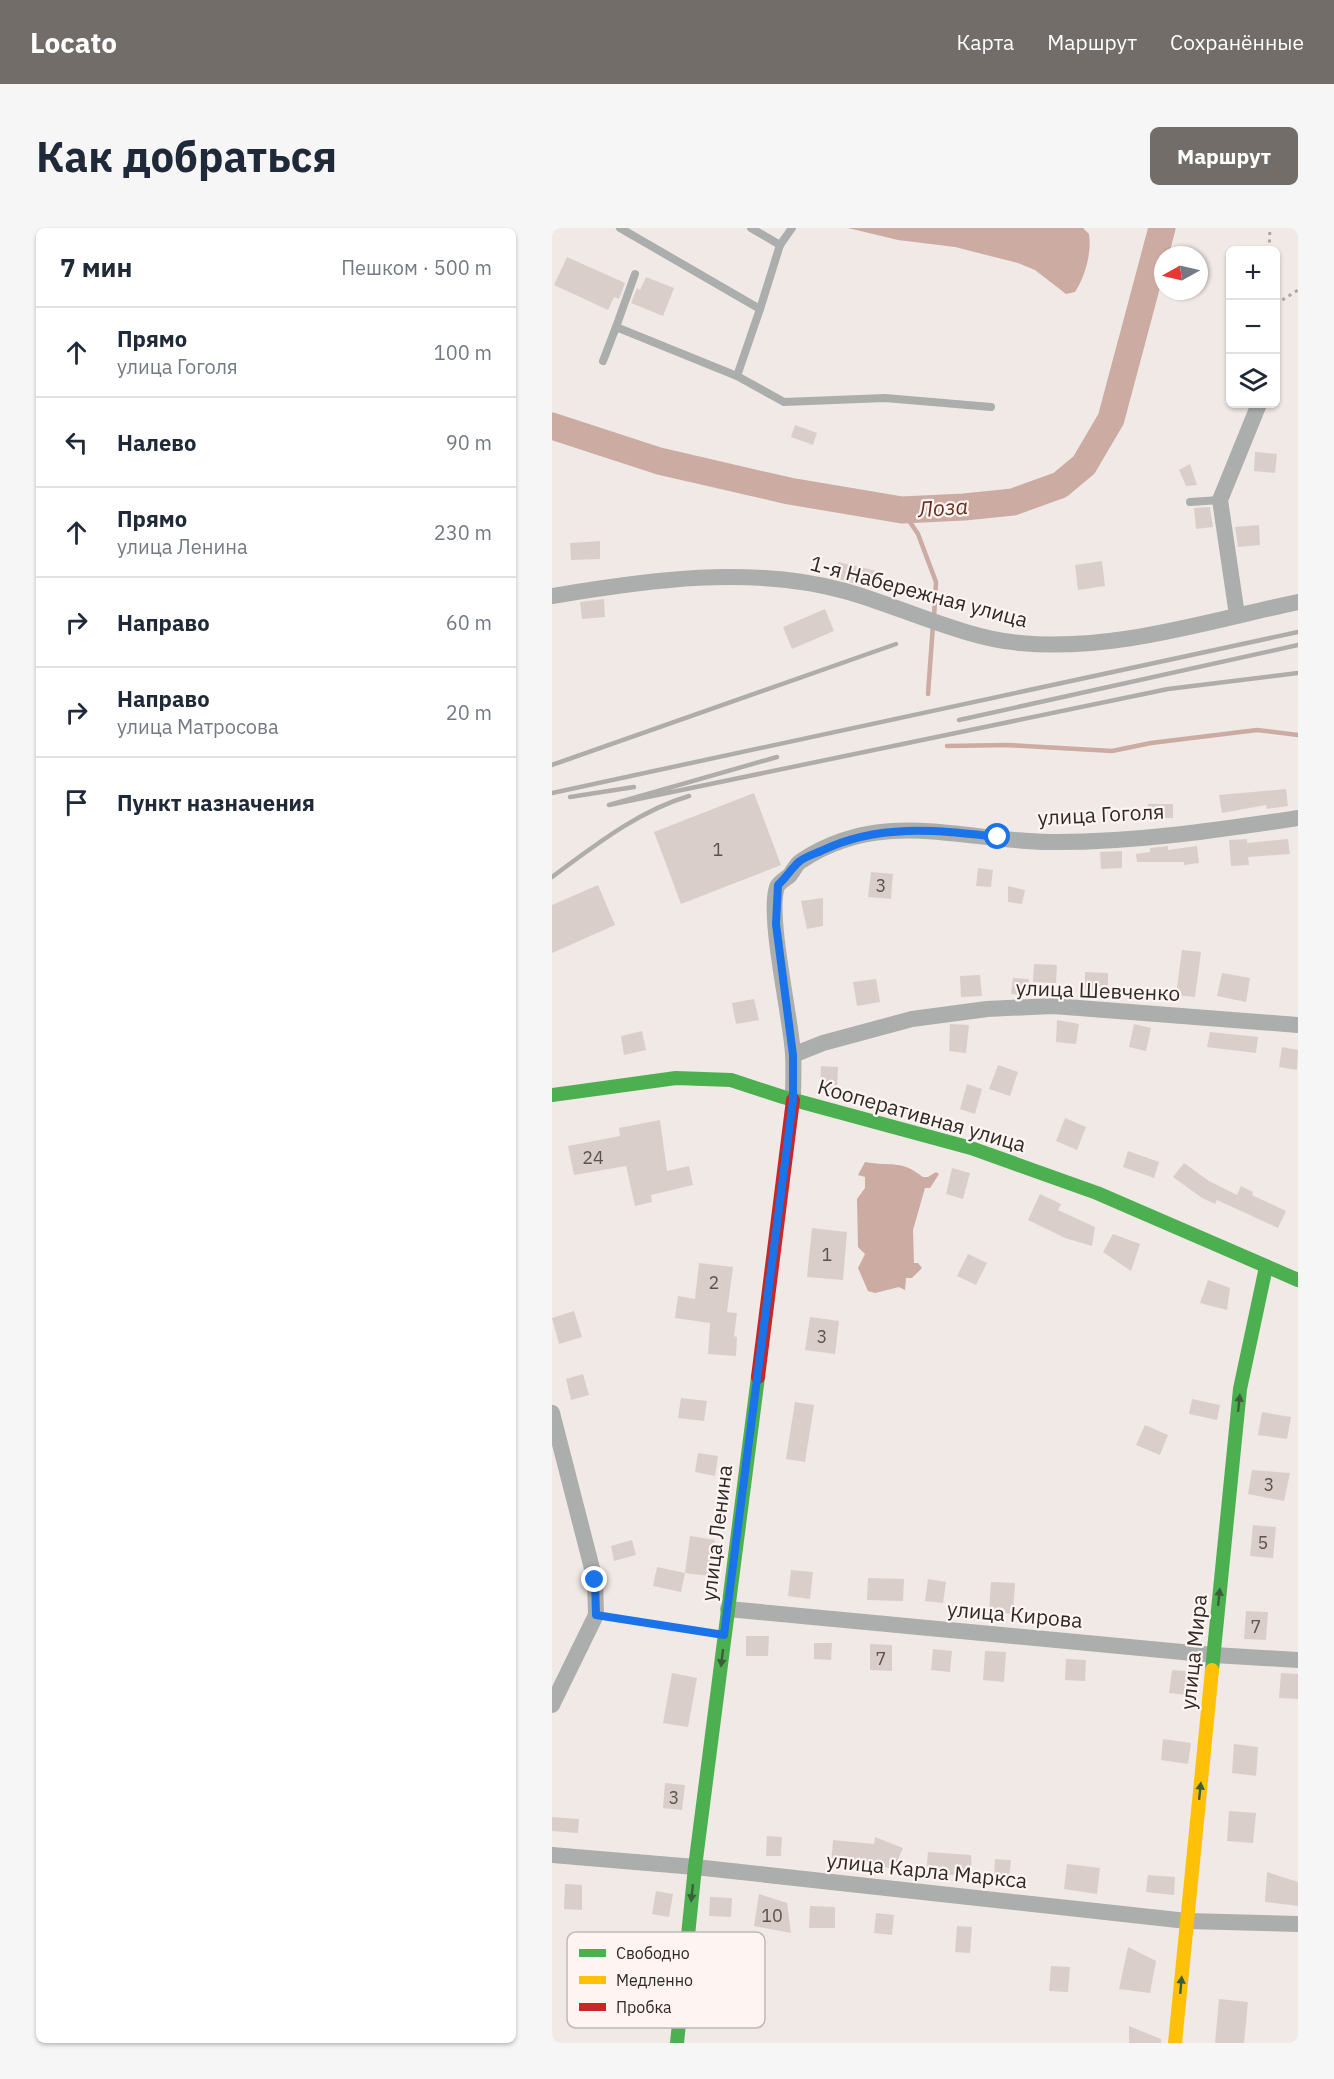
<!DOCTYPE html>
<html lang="ru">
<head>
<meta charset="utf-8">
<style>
  :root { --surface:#fff; --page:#f6f6f7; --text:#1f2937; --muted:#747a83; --line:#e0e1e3; --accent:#736d6a }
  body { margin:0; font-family:"IBM Plex Sans",sans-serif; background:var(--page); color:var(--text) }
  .controls { position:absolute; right:18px; top:18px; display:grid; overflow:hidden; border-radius:9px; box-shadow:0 2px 4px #0004 }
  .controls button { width:54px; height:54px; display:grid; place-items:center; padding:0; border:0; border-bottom:2px solid var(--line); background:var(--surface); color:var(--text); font:30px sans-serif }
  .compass { position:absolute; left:602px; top:18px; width:54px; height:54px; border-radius:50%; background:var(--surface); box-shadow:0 2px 4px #0004; rotate:262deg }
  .stop { position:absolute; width:18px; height:18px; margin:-14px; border:4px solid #1a73e8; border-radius:50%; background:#fff }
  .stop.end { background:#1a73e8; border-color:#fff; box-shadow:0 2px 6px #0008 }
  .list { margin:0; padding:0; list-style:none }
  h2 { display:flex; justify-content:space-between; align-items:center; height:78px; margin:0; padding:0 24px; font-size:26px }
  h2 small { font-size:20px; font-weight:400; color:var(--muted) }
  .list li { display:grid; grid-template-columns:39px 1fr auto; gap:18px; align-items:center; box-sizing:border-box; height:90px; padding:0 24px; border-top:2px solid var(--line) }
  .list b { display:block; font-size:22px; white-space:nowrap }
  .list p { margin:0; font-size:20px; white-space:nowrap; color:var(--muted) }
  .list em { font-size:20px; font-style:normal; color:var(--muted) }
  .icon { flex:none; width:33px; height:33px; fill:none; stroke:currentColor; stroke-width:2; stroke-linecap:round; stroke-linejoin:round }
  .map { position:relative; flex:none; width:746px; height:1815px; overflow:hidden; border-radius:9px }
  header { display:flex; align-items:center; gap:36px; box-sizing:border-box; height:84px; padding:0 30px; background:var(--accent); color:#fff }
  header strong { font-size:28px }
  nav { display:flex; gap:33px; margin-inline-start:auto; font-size:21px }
  .intro { display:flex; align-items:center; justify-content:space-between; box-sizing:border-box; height:144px; padding:0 36px }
  h1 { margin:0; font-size:42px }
  .button { padding:15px 27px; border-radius:9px; background:var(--accent); color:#fff; font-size:21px; font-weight:700 }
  main { display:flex; gap:36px; padding:0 36px }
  aside { flex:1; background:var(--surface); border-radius:9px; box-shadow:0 2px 4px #0004 }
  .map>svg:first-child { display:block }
  .water { fill:#cbaba2 }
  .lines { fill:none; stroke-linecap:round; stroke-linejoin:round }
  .stream { stroke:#cbaba2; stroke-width:4.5 }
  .river { stroke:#cbaba2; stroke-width:27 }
  .building { fill:#daceca }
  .path { stroke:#a9a8a7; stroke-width:3; stroke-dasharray:3 4.5; stroke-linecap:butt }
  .lane { stroke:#abaead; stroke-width:8 }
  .street { stroke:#abaead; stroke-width:16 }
  .fast { stroke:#4caf50; stroke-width:14 }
  .slow { stroke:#ffc107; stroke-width:14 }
  .jam { stroke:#c62828; stroke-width:14 }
  .rail { stroke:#afadaa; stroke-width:4.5 }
  .oneway { fill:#3b5f38 }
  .route { stroke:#1a73e8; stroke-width:8 }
  .labels { text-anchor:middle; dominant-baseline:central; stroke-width:4.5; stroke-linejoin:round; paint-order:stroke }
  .number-label { font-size:18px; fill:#5a5350 }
  .street-label { font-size:21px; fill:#2f2a28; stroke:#fef5f2 }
  .water-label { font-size:22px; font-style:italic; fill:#672f20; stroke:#fef5f2 }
  .key { fill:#fef5f2; stroke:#c0b8b5; stroke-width:1.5 }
  .key-label { font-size:16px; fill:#2f2a28 }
</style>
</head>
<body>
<header>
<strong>Locato</strong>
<nav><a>Карта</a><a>Маршрут</a><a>Сохранённые</a></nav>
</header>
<div class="intro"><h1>Как добраться</h1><a class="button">Маршрут</a></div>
<main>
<aside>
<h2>7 мин<small>Пешком · 500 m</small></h2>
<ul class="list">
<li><svg class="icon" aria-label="ahead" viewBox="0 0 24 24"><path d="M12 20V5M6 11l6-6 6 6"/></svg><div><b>Прямо</b><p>улица Гоголя</p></div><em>100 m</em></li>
<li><svg class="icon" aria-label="left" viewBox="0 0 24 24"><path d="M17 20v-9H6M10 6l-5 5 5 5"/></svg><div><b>Налево</b></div><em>90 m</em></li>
<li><svg class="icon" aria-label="ahead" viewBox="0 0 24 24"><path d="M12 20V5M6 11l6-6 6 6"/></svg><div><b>Прямо</b><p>улица Ленина</p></div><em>230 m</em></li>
<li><svg class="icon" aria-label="right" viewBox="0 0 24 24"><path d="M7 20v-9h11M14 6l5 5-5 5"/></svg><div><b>Направо</b></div><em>60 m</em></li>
<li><svg class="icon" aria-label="right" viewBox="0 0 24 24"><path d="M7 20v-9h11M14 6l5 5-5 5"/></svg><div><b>Направо</b><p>улица Матросова</p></div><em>20 m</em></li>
<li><svg class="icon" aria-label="arrive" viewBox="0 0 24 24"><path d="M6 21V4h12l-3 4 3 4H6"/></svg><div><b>Пункт назначения</b></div></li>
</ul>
</aside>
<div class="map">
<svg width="746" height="1815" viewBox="0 0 746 1815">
  <rect width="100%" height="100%" fill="#f1e9e6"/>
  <g class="water">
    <path d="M296 0H531L537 6C540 24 533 49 523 64L514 66 483 42 466 35 403 19 346 12Z"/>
    <path d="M313 934C340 939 348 931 371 949H376L384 944 387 946 378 960H373L361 1002 362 1035H366L370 1040 360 1050H354L353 1062 347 1059 323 1065 316 1063 306 1040 313 1026 306 1019 305 971 313 960V949L306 947Z"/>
  </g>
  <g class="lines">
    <g class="stream">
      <path d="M350 282 366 306 384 354 382 389"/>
      <path d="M376 466 381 397"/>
      <path d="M395 518 455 517 560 523 599 515 705 502 746 507"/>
    </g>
    <path class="river" d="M0 198 107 233 237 263 350 282 412 279 461 274 508 257 532 237 559 191 610 0"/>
  </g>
  <g class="building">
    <path d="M15 29 73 55 67 71 62 69 56 82 2 57Z"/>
    <path d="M94 49 122 60 111 88 79 75 85 60 88 62Z"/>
    <path d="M243 197 265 205 261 217 239 209Z"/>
    <path d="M703 224 725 226 723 245 702 243Z"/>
    <path d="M638 236 645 257 634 258 627 242Z"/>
    <path d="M658 279 661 299 644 301 642 280Z"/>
    <path d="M707 297 708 317 686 319 683 299Z"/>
    <path d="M48 313V331L19 332 18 315Z"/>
    <path d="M550 333 553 358 526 362 523 337Z"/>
    <path d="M286 334 325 343 321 361 283 350Z"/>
    <path d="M52 371 53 389 30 391 28 374Z"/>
    <path d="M273 381 282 403 240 421 231 399Z"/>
    <path d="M734 561 736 578 715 581 714 577 670 585 667 567Z"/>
    <path d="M202 565 229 637 129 676 102 604Z"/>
    <rect x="596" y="576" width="25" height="14"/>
    <path d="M695 611V615L736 611 738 626 696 629 697 637 679 638 677 612Z"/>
    <path d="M616 618V622L645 618 647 635 632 637V634H585L584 626 598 624V620Z"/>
    <path d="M570 623V640L549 641 548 624Z"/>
    <path d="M426 640 441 642 439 659 424 658Z"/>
    <path d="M319 644 341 646 339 671 316 669Z"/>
    <path d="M46 657 63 697 0 725V677Z"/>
    <path d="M456 658 473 662 470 676 456 674Z"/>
    <path d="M271 670V698L255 701 249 673Z"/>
    <path d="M630 722 649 724 643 769 624 767Z"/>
    <path d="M482 736 505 737 504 755 481 754Z"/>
    <path d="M533 744 556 745V763H533Z"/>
    <path d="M670 745 698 750 694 774 665 768Z"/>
    <path d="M428 747 430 768 409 769 408 748Z"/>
    <path d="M461 750 477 751 475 767 459 766Z"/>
    <path d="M324 751 328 774 305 778 301 754Z"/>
    <path d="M202 771 207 792 184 796 180 775Z"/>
    <path d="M505 792 527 796 524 816 504 814Z"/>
    <path d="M398 796 417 797 414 825 397 823Z"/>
    <path d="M582 796 599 800 594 823 577 819Z"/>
    <path d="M90 803 94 822 72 827 69 808Z"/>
    <path d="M658 804 706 809 704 825 655 819Z"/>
    <path d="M730 819 746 822 745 842 727 839Z"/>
    <path d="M446 837 466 844 458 868 437 861Z"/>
    <path d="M269 838 286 839 285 862H268Z"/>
    <path d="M415 856 430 861 423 886 408 881Z"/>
    <path d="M513 890 534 899 525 922 504 913Z"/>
    <path d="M108 892 115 943 137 938 141 957 99 967 100 974 83 978 74 938 22 947 16 918 68 908 67 900Z"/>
    <path d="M576 923 607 934 602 950 571 939Z"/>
    <path d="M632 935 657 953 685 967 689 958 701 964 700 967 734 983 726 1000 665 972 663 976 650 970 621 949Z"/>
    <path d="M400 940 418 945 411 971 394 966Z"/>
    <path d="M488 966 509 976 506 982 543 999 540 1018 513 1010 476 992Z"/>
    <path d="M260 1000 295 1004 291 1052 255 1049Z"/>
    <path d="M561 1006 588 1016 579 1043 551 1024Z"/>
    <path d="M416 1026 435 1035 424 1057 405 1048Z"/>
    <path d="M147 1035 181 1039 175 1084 185 1085 182 1108 185 1109 184 1128 156 1126 158 1095 123 1090 126 1068 143 1071Z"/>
    <path d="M656 1052 678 1060 675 1082 648 1075Z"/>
    <path d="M22 1083 30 1109 7 1116 0 1090Z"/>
    <path d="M258 1089 287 1093 283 1126 253 1122Z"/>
    <path d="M31 1146 37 1167 19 1172 14 1151Z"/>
    <path d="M129 1170 155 1173 152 1193 126 1190Z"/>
    <path d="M640 1171 668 1177 665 1192 637 1186Z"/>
    <path d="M243 1174 262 1177 253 1234 234 1231Z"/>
    <path d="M710 1184 739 1189 735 1211 706 1207Z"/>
    <path d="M593 1197 616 1207 608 1227 584 1217Z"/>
    <path d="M146 1225 166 1228 163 1248 143 1244Z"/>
    <path d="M700 1242 738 1245 732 1273 696 1266Z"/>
    <path d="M701 1297 724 1299 721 1330 698 1328Z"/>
    <path d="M138 1308 163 1312 157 1348 133 1345Z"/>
    <path d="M80 1312 84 1327 62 1333 59 1318Z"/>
    <path d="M105 1339 133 1345 129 1364 101 1358Z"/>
    <path d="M239 1342 261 1344 258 1371 236 1368Z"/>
    <path d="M316 1350 352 1351 351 1373 315 1372Z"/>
    <path d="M376 1351 394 1354 391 1375 373 1373Z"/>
    <path d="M439 1354 463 1355 461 1386 437 1384Z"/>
    <path d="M694 1383 716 1384 714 1412 692 1411Z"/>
    <path d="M194 1408H217L216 1428H194Z"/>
    <path d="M262 1415H280L279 1432 262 1431Z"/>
    <path d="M318 1416 340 1417V1443L318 1442Z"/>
    <path d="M381 1421 400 1423 398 1444 379 1442Z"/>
    <path d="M433 1423 454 1424 452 1454 431 1452Z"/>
    <path d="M514 1431 534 1432 533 1453 513 1452Z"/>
    <path d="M620 1442 646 1444 643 1468 617 1465Z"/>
    <path d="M120 1445 145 1450 136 1499 111 1495Z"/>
    <path d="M729 1445 746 1446V1471L727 1470Z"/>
    <path d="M611 1511 639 1515 636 1536 609 1532Z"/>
    <path d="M682 1516 706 1519 704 1548 680 1545Z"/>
    <path d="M113 1555 133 1557 130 1582 111 1580Z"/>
    <path d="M677 1583 704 1585 701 1615 675 1613Z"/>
    <path d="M0 1589 27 1591 26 1605 0 1603Z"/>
    <path d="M215 1608 230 1609 229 1628H214Z"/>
    <path d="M323 1609 351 1620 342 1641 302 1633V1638L279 1636 281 1612 322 1616Z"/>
    <path d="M376 1624 419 1627 420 1647H374Z"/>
    <path d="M443 1631 459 1632 457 1652 442 1651Z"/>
    <path d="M515 1636 548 1640 545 1666 512 1661Z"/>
    <path d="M715 1644 746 1654V1678L713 1674Z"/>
    <path d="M596 1647 623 1649 622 1667 594 1664Z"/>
    <path d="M13 1656 30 1657V1682L12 1681Z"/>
    <path d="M104 1663 121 1666 117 1689 100 1686Z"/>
    <path d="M207 1666 235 1675 239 1705 202 1698Z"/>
    <path d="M158 1669 180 1670 179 1689 157 1688Z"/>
    <path d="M258 1678 283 1679V1700H257Z"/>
    <path d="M324 1685 342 1687 340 1707 322 1705Z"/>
    <path d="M405 1698 420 1699 418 1725 403 1724Z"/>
    <path d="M576 1719 604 1733 598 1765 567 1761Z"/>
    <path d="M499 1738 518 1739 516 1764 497 1763Z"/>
    <path d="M667 1771 696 1774 692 1815H663Z"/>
    <path d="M577 1798 609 1811V1815H577Z"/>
  </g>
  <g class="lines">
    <g class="path">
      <path d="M717 22 718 0"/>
      <path d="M724 76 746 62"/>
      <path d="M58 1389 155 1404"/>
    </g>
    <g class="lane">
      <path d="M68 0 208 81 185 148"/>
      <path d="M199 0 228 17"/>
      <path d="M208 81 228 17 240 0"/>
      <path d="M64 99 83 46"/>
      <path d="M51 133 64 99 185 148 232 174 333 170 439 179"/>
      <path d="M638 274 668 272"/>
    </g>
    <g class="street">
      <path d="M0 368C96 352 198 337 293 363 347 378 414 411 468 415 561 424 656 393 746 374"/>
      <path d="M685 387 668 272 707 176"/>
      <path d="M241 827 271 815 360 791 435 781 501 778 746 797"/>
      <path d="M241 872C241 857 242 841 241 826 239 790 215 688 225 659 227 654 234 651 238 647 242 642 244 636 249 633 330 579 410 613 497 614 580 615 665 602 746 590"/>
      <path d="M0 1185 43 1352 44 1387 0 1477"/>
      <path d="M176 1381 662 1427 746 1432"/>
      <path d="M0 1627 143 1639 635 1693 746 1696"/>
    </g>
    <g class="fast">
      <path d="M0 867 124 850 179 852 231 869 419 920 545 965 746 1052"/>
      <path d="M660 1442 688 1161 714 1039"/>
      <path d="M125 1815 143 1639 206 1149"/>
    </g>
    <path class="slow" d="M623 1815 660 1442"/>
    <path class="jam" d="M206 1149 241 872"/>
    <g class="rail">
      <path d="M407 492 746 417"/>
      <path d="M225 529 57 577 616 461 746 445"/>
      <path d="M0 537 344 416"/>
      <path d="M0 565 746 404"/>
      <path d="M18 569 82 559"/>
      <path d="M0 649C42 618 86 583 137 568"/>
    </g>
  </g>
  <defs><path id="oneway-solid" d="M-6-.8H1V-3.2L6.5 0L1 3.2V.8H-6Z" transform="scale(1.5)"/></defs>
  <g class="oneway">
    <use href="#oneway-solid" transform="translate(687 1175) rotate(-84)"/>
    <use href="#oneway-solid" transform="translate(667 1369) rotate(-84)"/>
    <use href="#oneway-solid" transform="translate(170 1430) rotate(97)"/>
    <use href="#oneway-solid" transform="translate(648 1563) rotate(-84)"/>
    <use href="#oneway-solid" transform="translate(140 1665) rotate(96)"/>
    <use href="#oneway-solid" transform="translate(629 1757) rotate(-85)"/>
  </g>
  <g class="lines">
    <path class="route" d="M43 1352 44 1387 172 1407 241 872V827L224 696 226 657C235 649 241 638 248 633 253 629 262 626 269 623 326 595 385 602 446 609"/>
  </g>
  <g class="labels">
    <g class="number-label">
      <text x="166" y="621">1</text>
      <text x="329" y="657">3</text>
      <text x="41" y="929">24</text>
      <text x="275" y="1026">1</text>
      <text x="162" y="1054">2</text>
      <text x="270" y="1108">3</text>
      <text x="717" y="1256">3</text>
      <text x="711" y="1314">5</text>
      <text x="704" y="1398">7</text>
      <text x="329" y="1430">7</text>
      <text x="122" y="1569">3</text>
      <text x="220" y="1687">10</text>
    </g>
    <g class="street-label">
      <text transform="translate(367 363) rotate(15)">1-я Набережная улица</text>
      <text transform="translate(549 586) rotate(-3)">улица Гоголя</text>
      <text transform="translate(546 762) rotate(2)">улица Шевченко</text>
      <text transform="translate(370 887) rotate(16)">Кооперативная улица</text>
      <text transform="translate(164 1305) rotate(-83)">улица Ленина</text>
      <text transform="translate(463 1386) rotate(5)">улица Кирова</text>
      <text transform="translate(641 1424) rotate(-84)">улица Мира</text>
      <text transform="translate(375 1642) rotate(6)">улица Карла Маркса</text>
    </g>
    <g class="water-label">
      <text transform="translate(391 279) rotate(-4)">Лоза</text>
    </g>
  </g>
  <rect x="15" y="1704" width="198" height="96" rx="9" class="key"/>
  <rect x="27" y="1721" width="27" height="8" fill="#4caf50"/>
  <rect x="27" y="1748" width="27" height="8" fill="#ffc107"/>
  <rect x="27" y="1775" width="27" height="8" fill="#c62828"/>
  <g class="key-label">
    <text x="64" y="1731">Свободно</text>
    <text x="64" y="1758">Медленно</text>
    <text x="64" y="1785">Пробка</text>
  </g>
</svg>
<div class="controls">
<button>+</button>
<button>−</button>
<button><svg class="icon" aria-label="layers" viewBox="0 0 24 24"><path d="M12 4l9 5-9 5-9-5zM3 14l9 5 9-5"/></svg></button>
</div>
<svg class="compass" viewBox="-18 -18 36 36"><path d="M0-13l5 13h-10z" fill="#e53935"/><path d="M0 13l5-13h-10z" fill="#747a83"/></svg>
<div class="stop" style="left:446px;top:609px"></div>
<div class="stop end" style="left:43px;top:1352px"></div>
</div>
</main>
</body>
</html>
